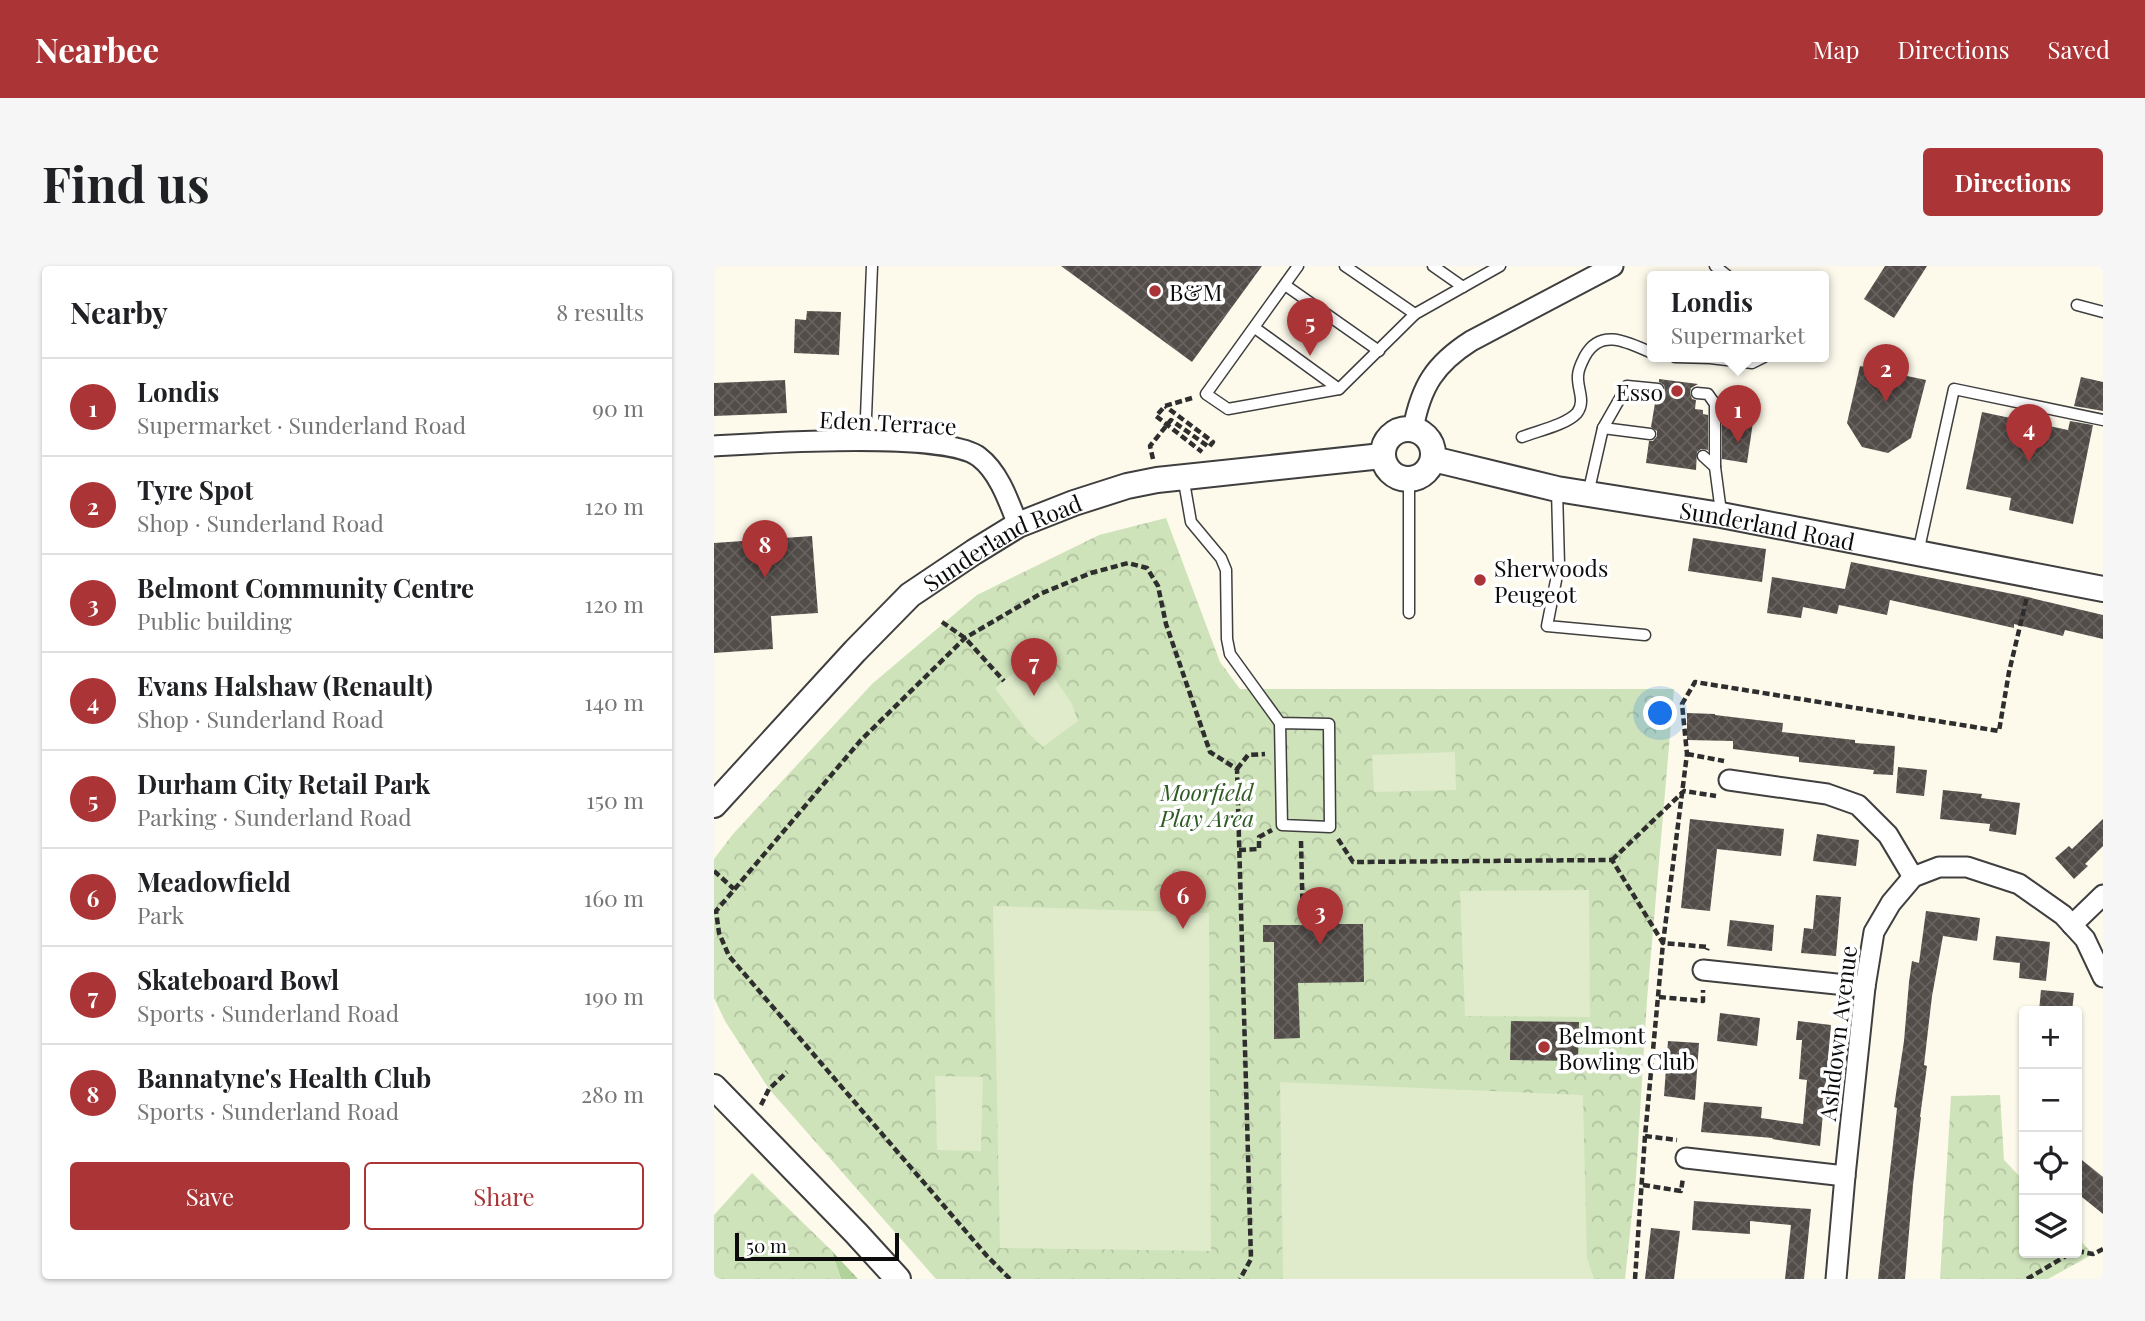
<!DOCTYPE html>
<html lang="en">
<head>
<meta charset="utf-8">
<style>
  :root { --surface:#fff; --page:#f6f6f6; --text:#202124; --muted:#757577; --line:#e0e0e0; --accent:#ab3436 }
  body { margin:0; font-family:"Playfair Display",serif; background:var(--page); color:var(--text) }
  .controls { position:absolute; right:21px; bottom:21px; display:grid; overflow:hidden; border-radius:7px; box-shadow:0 2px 5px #0004 }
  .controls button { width:63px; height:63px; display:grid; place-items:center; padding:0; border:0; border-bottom:2px solid var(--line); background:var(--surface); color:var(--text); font:35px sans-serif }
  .scale { position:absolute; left:21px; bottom:18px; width:164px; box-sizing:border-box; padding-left:7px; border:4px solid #0c0c0c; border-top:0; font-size:19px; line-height:24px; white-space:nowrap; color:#0c0c0c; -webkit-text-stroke:5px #fff; paint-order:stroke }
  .you { position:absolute; left:947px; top:448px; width:24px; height:24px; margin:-18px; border:5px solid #fff; border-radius:50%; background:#1a73e8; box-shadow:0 0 0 10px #1a73e833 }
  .badge { display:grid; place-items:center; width:46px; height:46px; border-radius:50%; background:var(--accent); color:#fff; font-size:23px; font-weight:700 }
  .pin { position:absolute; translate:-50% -58px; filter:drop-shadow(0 2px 4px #0008) }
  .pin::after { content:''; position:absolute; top:37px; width:24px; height:21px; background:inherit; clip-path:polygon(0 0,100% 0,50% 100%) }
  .popup { position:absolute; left:933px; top:5px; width:182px; height:91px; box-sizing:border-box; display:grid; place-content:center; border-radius:7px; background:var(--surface); filter:drop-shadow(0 2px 5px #0005); font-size:23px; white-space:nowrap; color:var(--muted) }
  .popup b { font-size:26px; color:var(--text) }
  .popup::after { content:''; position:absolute; left:50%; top:100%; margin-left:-14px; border:14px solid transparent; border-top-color:var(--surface) }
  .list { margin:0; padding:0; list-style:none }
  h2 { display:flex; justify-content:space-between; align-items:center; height:91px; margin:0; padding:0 28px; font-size:30px }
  h2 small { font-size:23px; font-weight:400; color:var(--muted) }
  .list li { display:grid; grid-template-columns:46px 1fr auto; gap:21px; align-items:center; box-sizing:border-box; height:98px; padding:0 28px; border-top:2px solid var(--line) }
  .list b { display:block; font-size:26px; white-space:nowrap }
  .list p { margin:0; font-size:23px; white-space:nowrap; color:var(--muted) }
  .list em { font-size:23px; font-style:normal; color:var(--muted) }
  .actions { display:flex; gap:14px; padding:21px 28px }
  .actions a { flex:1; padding:16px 0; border:2px solid var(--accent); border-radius:7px; text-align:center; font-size:24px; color:var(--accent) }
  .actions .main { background:var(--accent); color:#fff }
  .icon { flex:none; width:38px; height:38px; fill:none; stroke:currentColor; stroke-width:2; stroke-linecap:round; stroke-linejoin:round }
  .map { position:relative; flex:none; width:1389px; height:1013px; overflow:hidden; border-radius:7px }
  header { display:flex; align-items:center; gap:42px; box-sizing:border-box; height:98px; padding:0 35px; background:var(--accent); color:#fff }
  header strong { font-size:33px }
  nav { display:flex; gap:38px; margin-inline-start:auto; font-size:24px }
  .intro { display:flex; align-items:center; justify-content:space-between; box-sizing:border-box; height:168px; padding:0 42px }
  h1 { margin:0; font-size:49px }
  .button { padding:18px 32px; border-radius:7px; background:var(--accent); color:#fff; font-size:24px; font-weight:700 }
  main { display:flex; gap:42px; padding:0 42px }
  aside { flex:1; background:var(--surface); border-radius:7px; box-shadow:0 2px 5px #0004 }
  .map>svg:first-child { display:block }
  .forest { fill:url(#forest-firs) }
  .park { fill:url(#park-crowns) }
  .pitch { fill:#dfebcb }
  .building { fill:url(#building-cross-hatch) }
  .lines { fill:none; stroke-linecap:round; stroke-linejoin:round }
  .service-casing { stroke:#3f3f3f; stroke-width:13 }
  .minor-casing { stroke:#3f3f3f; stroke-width:23 }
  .tertiary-casing { stroke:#3f3f3f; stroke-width:28 }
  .path { stroke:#2e2e2e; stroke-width:4.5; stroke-dasharray:7 3.5; stroke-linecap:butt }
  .service { stroke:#fff; stroke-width:10 }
  .minor { stroke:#fff; stroke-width:19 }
  .tertiary { stroke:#fff; stroke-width:24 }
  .poi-dot { fill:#ab3436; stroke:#fff; stroke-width:2.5 }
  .labels { text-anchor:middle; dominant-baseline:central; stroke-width:7; stroke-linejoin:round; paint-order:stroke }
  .poi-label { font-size:23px; fill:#0c0c0c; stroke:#fff; text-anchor:start }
  .street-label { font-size:23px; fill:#0c0c0c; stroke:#fff }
  .park-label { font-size:23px; font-style:italic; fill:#2e5b24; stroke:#fff }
</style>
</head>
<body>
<header>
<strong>Nearbee</strong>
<nav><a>Map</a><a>Directions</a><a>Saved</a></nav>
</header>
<div class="intro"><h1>Find us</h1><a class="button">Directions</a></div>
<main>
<aside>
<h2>Nearby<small>8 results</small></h2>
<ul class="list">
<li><span class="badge">1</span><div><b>Londis</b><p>Supermarket · Sunderland Road</p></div><em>90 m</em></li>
<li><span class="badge">2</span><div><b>Tyre Spot</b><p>Shop · Sunderland Road</p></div><em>120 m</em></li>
<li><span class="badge">3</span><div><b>Belmont Community Centre</b><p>Public building</p></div><em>120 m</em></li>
<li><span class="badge">4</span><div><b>Evans Halshaw (Renault)</b><p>Shop · Sunderland Road</p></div><em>140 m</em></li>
<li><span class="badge">5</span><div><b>Durham City Retail Park</b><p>Parking · Sunderland Road</p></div><em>150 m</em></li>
<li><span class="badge">6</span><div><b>Meadowfield</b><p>Park</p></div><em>160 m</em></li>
<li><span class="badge">7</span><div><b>Skateboard Bowl</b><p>Sports · Sunderland Road</p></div><em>190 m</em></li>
<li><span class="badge">8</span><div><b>Bannatyne's Health Club</b><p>Sports · Sunderland Road</p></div><em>280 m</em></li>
</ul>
<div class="actions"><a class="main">Save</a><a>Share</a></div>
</aside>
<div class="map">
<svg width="1389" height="1013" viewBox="0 0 1389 1013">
  <defs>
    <pattern id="forest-firs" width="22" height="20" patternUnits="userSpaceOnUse" patternTransform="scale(1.75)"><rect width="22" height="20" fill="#b2d29b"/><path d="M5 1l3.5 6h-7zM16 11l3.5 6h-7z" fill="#98b384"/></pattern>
    <pattern id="park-crowns" width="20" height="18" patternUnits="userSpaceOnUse" patternTransform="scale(1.75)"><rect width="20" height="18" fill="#cee3ba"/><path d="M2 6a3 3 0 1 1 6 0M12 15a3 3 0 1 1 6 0" fill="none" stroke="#b0c29f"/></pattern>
    <pattern id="building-cross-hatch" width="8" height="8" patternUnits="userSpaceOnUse" patternTransform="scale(1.75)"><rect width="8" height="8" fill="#534d49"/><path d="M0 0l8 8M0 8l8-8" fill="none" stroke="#67625f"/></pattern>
  </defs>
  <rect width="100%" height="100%" fill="#fdfaec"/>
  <path class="forest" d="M117 984 144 1013H127Z"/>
  <g class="park">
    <path d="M452 252 506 396 526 423H960L933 734 922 911 911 1013H222L55 823 11 755 0 732V593L19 568 158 418 263 329 385 269Z"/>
    <path d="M1286 829 1290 894 1310 915V987H1363V971L1379 988 1334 1013H1226L1237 830Z"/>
    <path d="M38 907 117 984 127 1013H0V949Z"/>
  </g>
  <g class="pitch">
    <path d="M324 388 358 438 364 455 329 481 316 469 281 422Z"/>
    <path d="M741 486 742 524 660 526 658 489Z"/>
    <path d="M875 624 876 751 751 750 746 625Z"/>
    <path d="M279 640 495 647 497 985 286 982Z"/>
    <path d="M221 810 269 811 267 885 223 884Z"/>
    <path d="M566 816 869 829 873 992 880 1013H569Z"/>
  </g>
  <g class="building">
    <path d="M347 0H548L478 96Z"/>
    <path d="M1171 0H1213L1180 52 1150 33Z"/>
    <path d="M93 45 127 46 125 89 80 87 81 53 92 54Z"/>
    <path d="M1146 100 1212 114 1197 172 1174 187 1148 181 1133 157Z"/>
    <path d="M1367 111 1389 116V145L1360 140Z"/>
    <path d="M945 113 984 118 977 122 976 127 978 133 982 134 981 143 989 144V148L994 149V184L987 183 983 186 982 204 932 197 935 175H939L943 170V165L937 161 941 137 943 130 948 129 951 124 950 119 945 116Z"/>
    <path d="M71 114 73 147 0 150V117Z"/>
    <path d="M1268 146 1354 164 1356 155 1379 159 1359 258 1295 244 1297 232 1252 223Z"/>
    <path d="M1008 151 1039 156 1033 197 1008 193Z"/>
    <path d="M98 270 104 347 57 350 59 383 0 387V277Z"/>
    <path d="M979 272 1052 283 1048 316 974 305Z"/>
    <path d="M1137 296 1309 330 1389 349V373L1351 364 1349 370 1300 358V362L1176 334 1173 349 1125 339 1123 348 1089 341 1087 352 1053 347 1058 311 1131 323Z"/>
    <path d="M973 447 1001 448V449L1069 457 1068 466 1141 474V477L1181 480 1179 509 1159 508 1160 504 1085 496V491L1019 483V475L973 474Z"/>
    <path d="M1184 501 1213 504 1210 530 1182 527Z"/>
    <path d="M1229 524 1268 528 1267 532 1306 537 1302 569 1275 565 1276 558 1226 553Z"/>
    <path d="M976 553 1070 563 1067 590 1003 583 996 645 967 642Z"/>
    <path d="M1389 553V580L1371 598 1374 600 1360 613 1341 592 1355 580 1358 583Z"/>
    <path d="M1103 568 1145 574 1142 600 1099 595Z"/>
    <path d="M1102 629 1127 631 1122 690 1087 687 1090 662 1099 663Z"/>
    <path d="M625 641V658H649L650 716 584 717 586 772 560 773V676H549V659H594V642Z"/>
    <path d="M1212 645 1266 652 1263 675 1229 670 1218 730 1210 799 1213 800 1206 851H1207L1199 919 1191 1013H1164L1183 842 1180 841 1190 775 1195 716 1198 695 1205 697Z"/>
    <path d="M1016 654 1060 659 1058 685 1013 680Z"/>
    <path d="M1282 670 1336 676 1332 715 1305 712 1306 697 1279 694Z"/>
    <path d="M1327 724 1360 727 1358 745H1325Z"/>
    <path d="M1006 747 1046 752 1043 780 1003 775Z"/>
    <path d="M797 755 865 756 864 795 796 794Z"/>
    <path d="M1084 755 1117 759 1106 880 1058 873 1059 872 987 866 990 836 1048 841 1047 852 1089 858 1093 814 1085 813 1088 774H1082Z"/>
    <path d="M954 775 985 777 981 834 950 830Z"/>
    <path d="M1363 890 1389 911V948L1363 927Z"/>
    <path d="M980 935 1097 943 1090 1013H1071L1077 959 1036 955V968L978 964Z"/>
    <path d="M937 962 966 965 960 1013H931Z"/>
  </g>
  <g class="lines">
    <g class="service-casing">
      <g id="service">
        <path d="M584 0 492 128 514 143 625 123"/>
        <path d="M631 0 701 48"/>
        <path d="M719 0 749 21"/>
        <path d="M1001 0 1015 11"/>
        <path d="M571 19 665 85"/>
        <path d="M1363 39 1389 46"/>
        <path d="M541 62 625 123 701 48 786 0"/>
        <path d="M961 91 996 92 1038 97 1050 91"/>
        <path d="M983 127 994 128 1001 138V201"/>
        <path d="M889 162 913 120 944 123"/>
        <path d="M808 171C823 165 852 159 863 147 872 135 863 123 864 110 864 103 868 96 871 90 887 61 915 77 938 87"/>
        <path d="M151 176 158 0"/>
        <path d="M989 190 1001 201 1007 246"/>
        <path d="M469 210 477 256 507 292 512 304 513 373 516 388 566 457 568 559 616 561 615 458 566 457"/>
        <path d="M843 224 845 299 833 360 931 369"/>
        <path d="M874 228 889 162 936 168"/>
        <path d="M1204 287 1240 123 1389 154"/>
        <path d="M695 347V213"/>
      </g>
    </g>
    <g class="minor-casing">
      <g id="minor">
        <path d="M699 163C707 120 721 98 757 75L899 0"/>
        <path d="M0 180C48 177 232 165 265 191 285 206 295 236 304 259"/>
        <path d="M1015 514 1113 528 1144 539 1174 569 1199 611"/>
        <path d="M1358 659 1389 629"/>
        <path d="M989 704 1151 721"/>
        <path d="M972 892 1131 910"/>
        <path d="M1122 1013 1131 910 1151 721 1160 666 1177 637 1199 611 1225 601H1253L1305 618 1349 649 1371 673 1389 711"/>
      </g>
    </g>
    <g class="tertiary-casing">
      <g id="tertiary">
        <circle cx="694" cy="188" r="25"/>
        <path id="s1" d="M719 193 843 223 1007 249 1389 323"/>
        <path id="s2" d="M0 539 141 385 196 329 260 286 304 259 360 237 413 220 443 214 668 190"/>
        <path d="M0 821 142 967 184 1013"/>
      </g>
    </g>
    <g class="path">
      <path d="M478 132 451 140 442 150 488 186"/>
      <path d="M439 193 436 180 457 154 495 181 499 176 451 140"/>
      <path d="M228 356 251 372 290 415"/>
      <path d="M973 488 1010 495"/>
      <path d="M523 503 534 489 551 488"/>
      <path d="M624 573 639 596 898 594 949 677 994 681 993 684"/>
      <path d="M587 575 589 659"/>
      <path d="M525 584 545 583V571L558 564"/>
      <path d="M898 594 970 525 1002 530"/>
      <path d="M0 605 20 623"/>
      <path d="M945 731 989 735V724"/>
      <path d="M47 839 55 823 73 806"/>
      <path d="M931 870 963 874"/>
      <path d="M929 919 967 925 969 912"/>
      <path d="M1363 985 1379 988 1389 983"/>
      <path d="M296 1013 273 990 15 690 5 667 2 645 147 474 251 372 326 328 377 307 414 297 433 302 444 320 452 358 496 486 523 503 537 993 526 1013"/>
      <path d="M921 1013 931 870 949 677 973 488 968 438 981 416 1285 465 1295 406 1313 331"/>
      <path d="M1313 1013 1357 987"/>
    </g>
    <use href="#service" class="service"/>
    <use href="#minor" class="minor"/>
    <use href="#tertiary" class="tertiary"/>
  </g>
  <g class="poi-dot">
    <circle cx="441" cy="25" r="7"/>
    <circle cx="963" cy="125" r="7"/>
    <circle cx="766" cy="314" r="7"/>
    <circle cx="830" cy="781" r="7"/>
  </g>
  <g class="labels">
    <g class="poi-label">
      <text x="455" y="25">B&amp;M</text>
      <text x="949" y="125" text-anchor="end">Esso</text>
      <text x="780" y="301">Sherwoods<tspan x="780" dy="26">Peugeot</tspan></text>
      <text x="844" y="768">Belmont<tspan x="844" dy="26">Bowling Club</tspan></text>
    </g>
    <g class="street-label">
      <text transform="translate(174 156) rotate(3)">Eden Terrace</text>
      <text stroke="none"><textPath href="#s1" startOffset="341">Sunderland Road</textPath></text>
      <text stroke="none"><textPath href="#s2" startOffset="394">Sunderland Road</textPath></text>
      <text transform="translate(1123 767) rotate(-83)">Ashdown Avenue</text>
    </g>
    <g class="park-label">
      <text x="493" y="525">Moorfield<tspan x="493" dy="26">Play Area</tspan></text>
    </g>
  </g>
</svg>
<div class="controls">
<button>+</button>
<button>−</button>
<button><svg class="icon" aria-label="locate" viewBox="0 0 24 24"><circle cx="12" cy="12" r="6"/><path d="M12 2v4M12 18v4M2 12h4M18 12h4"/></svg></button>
<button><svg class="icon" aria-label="layers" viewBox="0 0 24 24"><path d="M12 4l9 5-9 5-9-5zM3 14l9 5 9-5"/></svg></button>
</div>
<div class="scale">50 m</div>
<div class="you"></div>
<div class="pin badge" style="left:1024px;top:177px">1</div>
<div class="popup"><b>Londis</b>Supermarket</div>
<div class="pin badge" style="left:1172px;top:136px">2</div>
<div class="pin badge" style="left:606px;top:679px">3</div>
<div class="pin badge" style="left:1315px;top:196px">4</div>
<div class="pin badge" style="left:596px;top:90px">5</div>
<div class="pin badge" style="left:469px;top:663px">6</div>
<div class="pin badge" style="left:320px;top:430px">7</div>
<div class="pin badge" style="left:51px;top:312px">8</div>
</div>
</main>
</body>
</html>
